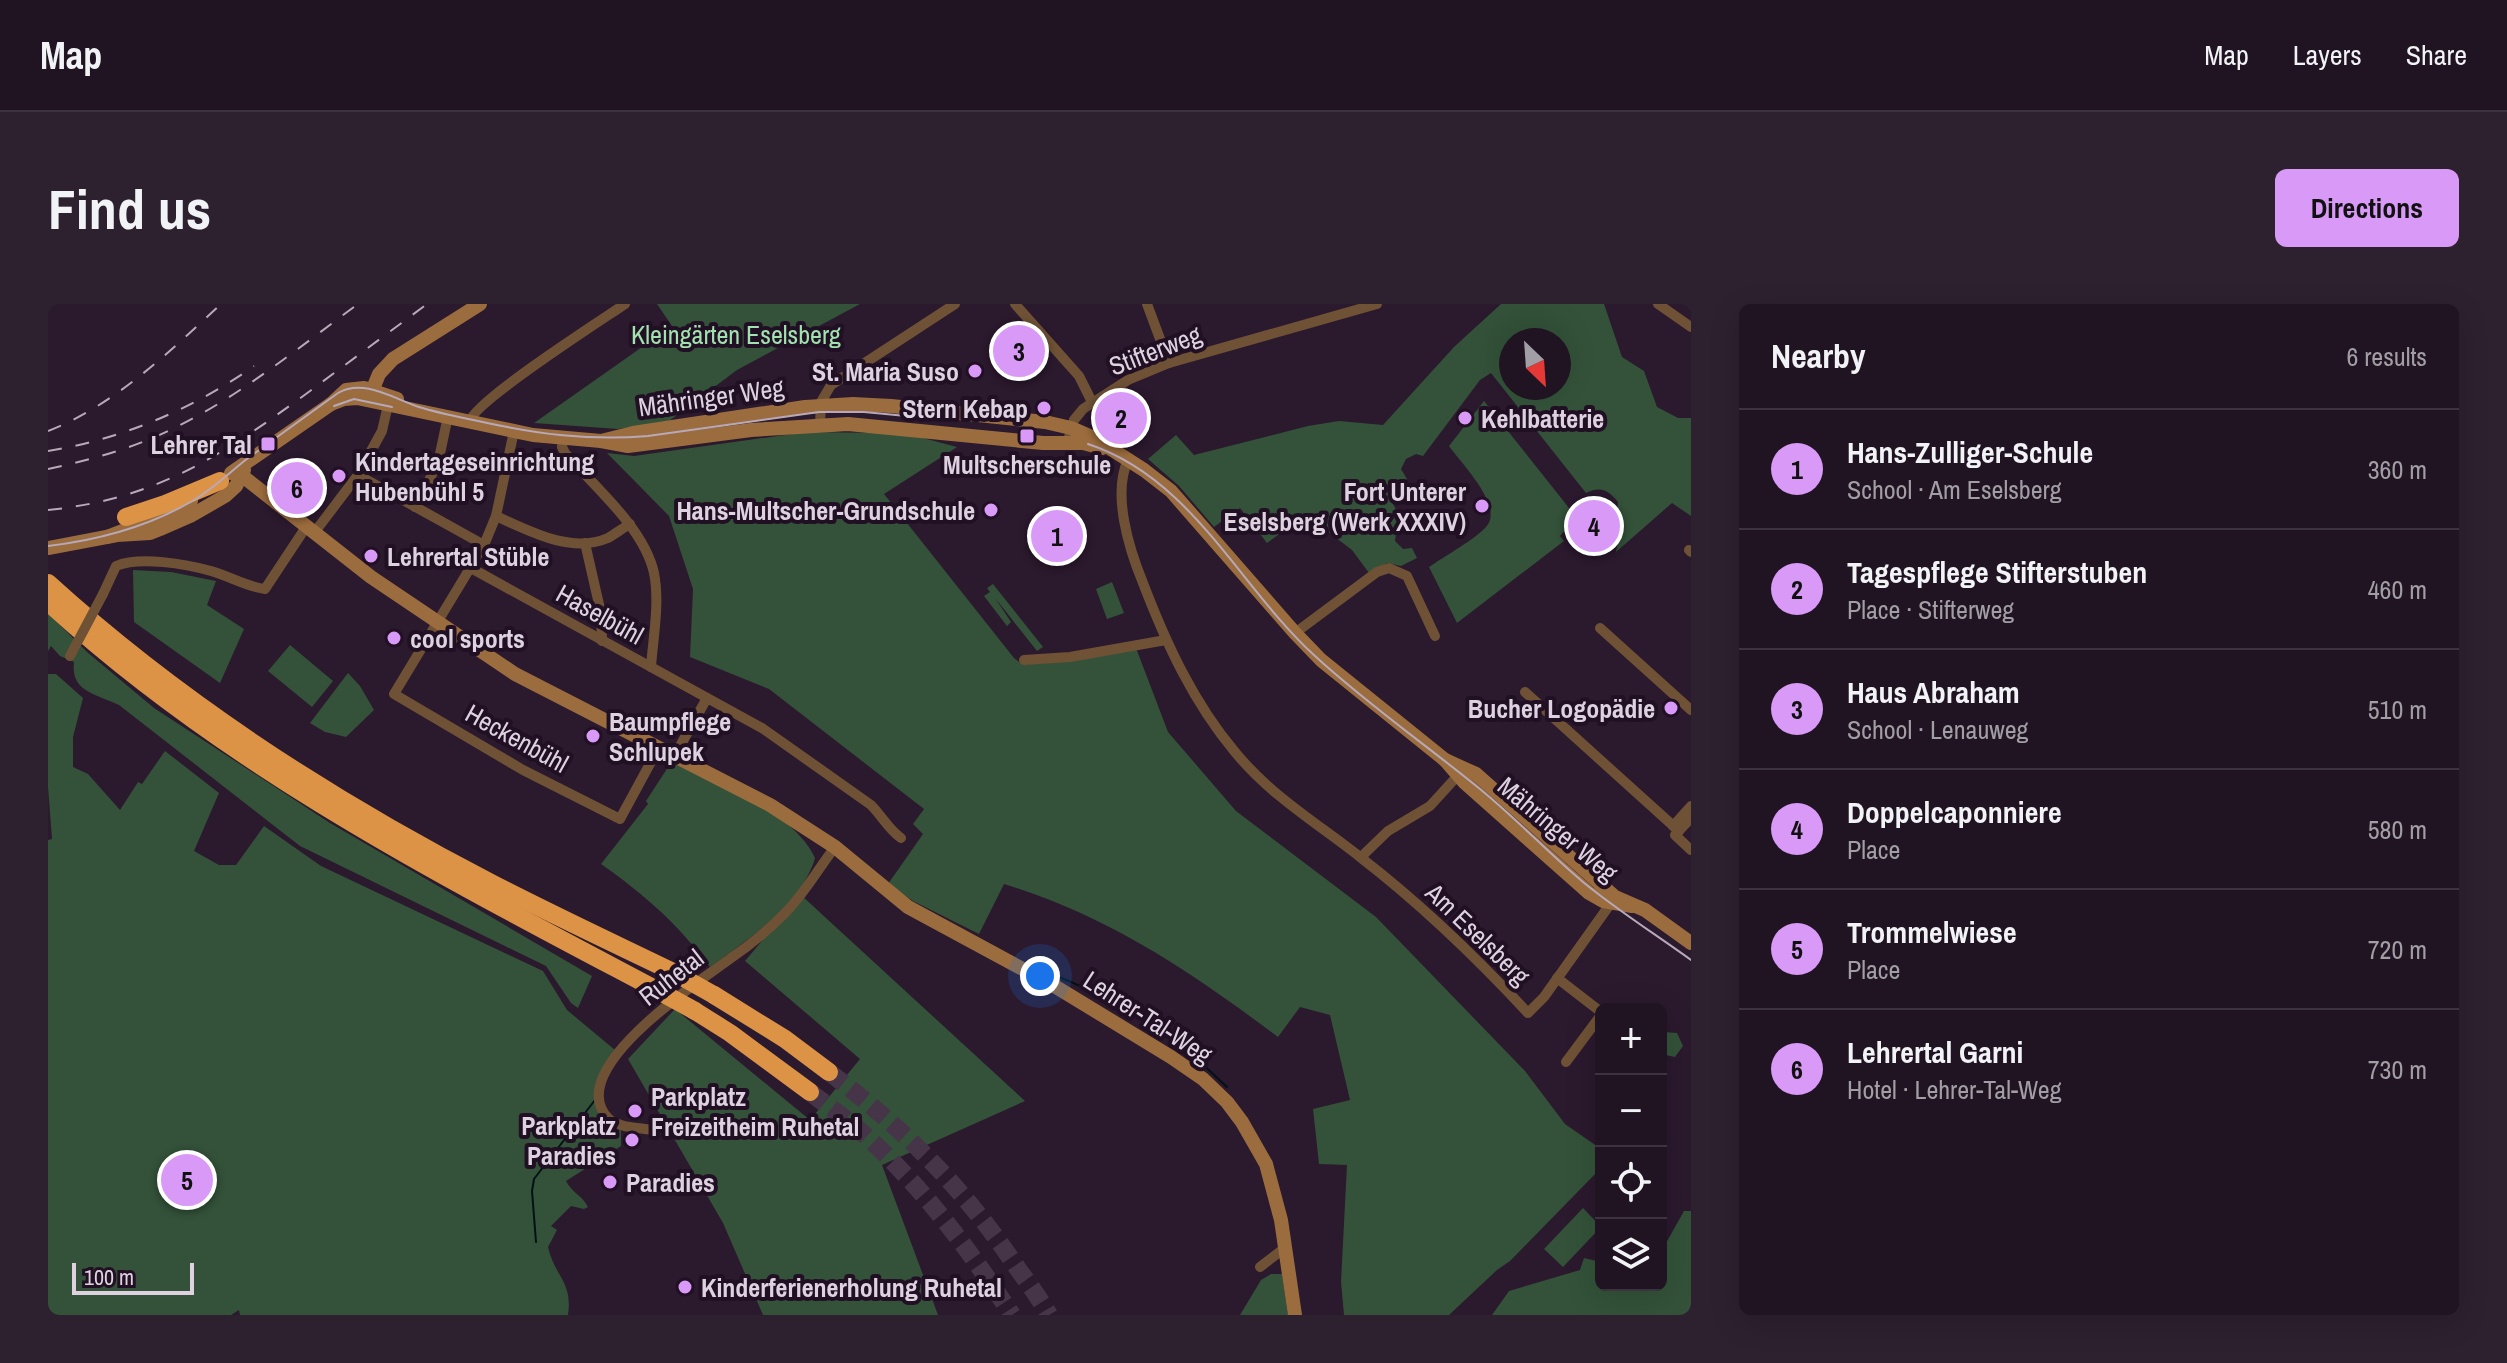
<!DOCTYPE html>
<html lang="en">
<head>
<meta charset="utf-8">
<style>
  :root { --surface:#201322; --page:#2d202f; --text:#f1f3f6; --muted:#a29ea5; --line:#3d3240; --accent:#d99af7 }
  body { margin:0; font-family:"Archivo Narrow",sans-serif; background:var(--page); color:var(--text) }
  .controls { position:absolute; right:24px; bottom:24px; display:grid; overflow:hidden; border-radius:12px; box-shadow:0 8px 32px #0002 }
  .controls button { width:72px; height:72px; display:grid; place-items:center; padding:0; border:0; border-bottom:2px solid var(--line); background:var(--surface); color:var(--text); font:40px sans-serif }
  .compass { position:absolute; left:1451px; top:24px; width:72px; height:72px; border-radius:50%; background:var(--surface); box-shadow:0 8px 32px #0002; rotate:155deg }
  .scale { position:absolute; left:24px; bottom:20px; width:122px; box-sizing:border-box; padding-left:8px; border:4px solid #ded2e0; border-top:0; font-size:22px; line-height:28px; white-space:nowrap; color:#ded2e0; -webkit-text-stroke:6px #211024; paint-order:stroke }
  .you { position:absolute; left:992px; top:672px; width:28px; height:28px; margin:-20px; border:6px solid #fff; border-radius:50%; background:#1a73e8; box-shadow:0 0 0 12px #1a73e833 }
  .badge { display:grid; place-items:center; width:52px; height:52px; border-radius:50%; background:var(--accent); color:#111; font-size:26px; font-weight:700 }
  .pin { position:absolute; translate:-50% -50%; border:4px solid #fff; box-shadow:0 2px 8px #0006 }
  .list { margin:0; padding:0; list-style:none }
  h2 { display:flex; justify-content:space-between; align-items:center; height:104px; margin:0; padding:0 32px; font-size:34px }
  h2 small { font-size:26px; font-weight:400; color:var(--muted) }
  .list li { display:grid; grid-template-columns:52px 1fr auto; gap:24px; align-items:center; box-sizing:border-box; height:120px; padding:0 32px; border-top:2px solid var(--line) }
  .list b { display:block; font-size:30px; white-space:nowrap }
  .list p { margin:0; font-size:26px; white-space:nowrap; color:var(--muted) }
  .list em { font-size:26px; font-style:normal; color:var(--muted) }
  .icon { flex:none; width:44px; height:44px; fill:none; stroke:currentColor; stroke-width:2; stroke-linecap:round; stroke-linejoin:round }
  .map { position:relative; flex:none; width:1643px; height:1011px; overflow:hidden; border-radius:12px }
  header { display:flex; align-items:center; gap:48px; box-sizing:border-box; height:112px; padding:0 40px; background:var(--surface); border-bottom:2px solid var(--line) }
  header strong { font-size:38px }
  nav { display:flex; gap:44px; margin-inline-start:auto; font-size:28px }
  .intro { display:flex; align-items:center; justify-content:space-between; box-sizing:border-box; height:192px; padding:0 48px }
  h1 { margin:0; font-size:56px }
  .button { padding:20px 36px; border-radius:12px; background:var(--accent); color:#111; font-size:28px; font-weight:700 }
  main { display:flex; gap:48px; padding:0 48px }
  aside { flex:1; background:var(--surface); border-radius:12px; box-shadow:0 8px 32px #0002 }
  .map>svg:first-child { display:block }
  .green { fill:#335239; fill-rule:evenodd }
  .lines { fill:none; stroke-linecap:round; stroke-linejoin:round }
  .stream { stroke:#011116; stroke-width:2 }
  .highway-tunnel { stroke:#463548; stroke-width:18; stroke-dasharray:18 9; stroke-linecap:butt }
  .street { stroke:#6f5235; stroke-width:10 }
  .secondary { stroke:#9b6c3d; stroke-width:14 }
  .highway { stroke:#dc9346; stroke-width:18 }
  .tram { stroke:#b7a9b9; stroke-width:2 }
  .rail { stroke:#b7a9b9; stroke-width:2; stroke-dasharray:14 14; stroke-linecap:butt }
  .street-bridge { stroke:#6f5235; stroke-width:10 }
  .highway-bridge { stroke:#dc9346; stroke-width:18 }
  .poi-dot { fill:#d99af7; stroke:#211024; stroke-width:3 }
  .labels { text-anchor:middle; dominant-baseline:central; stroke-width:8; stroke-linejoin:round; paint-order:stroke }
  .park-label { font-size:26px; fill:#a1e2ae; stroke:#211024 }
  .street-label { font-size:26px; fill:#ded2e0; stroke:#211024 }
  .poi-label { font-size:26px; font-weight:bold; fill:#ded2e0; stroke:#211024; text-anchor:start }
</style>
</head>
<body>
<header>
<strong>Map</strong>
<nav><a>Map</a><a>Layers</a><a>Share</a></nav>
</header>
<div class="intro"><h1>Find us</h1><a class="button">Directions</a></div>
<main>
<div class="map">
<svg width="1643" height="1011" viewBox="0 0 1643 1011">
  <rect width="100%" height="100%" fill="#2b192d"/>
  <g class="green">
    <path d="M609 0H812L689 66 621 117 570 125 486 119 624 22Z"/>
    <path d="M1453 0H1556L1574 53 1596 67 1609 103 1630 114H1643V212L1624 199 1568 248C1572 233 1568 226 1568 212 1568 208 1570 203 1570 198 1560 186 1553 182 1538 189L1443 69 1432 76 1375 152 1368 150 1358 155 1353 165 1359 175 1343 196 1357 223 1348 229 1347 237 1355 245 1364 244 1369 254 1353 262 1339 259 1321 269 1304 246 1258 211 1219 239 1192 204 1166 223 1131 182 1100 155 1128 131 1146 151 1260 122 1291 117 1335 121 1406 43ZM1463 36H1511V84H1463Z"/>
    <path d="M1436 97 1525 209 1519 213V224L1512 232 1516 237 1409 319 1381 263C1397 252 1426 236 1438 223 1457 203 1413 159 1401 142Z"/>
    <path d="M758 128 841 129 875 134 909 143 836 190 966 354 975 361 1088 344 1120 428 1188 507 1328 613 1477 767 1517 820 1553 845V864L1462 957 1449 966 1401 1011H1296L1293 978 1299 861 1271 860 1265 805 1302 796 1282 711 1252 703 1230 733C1143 668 1061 612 956 580L931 630 865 597 840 580 875 530 865 520 876 505 721 385 642 353 645 285 621 212 559 149 586 152Z"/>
    <path d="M85 266 123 268 168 277 159 301 196 325 172 379 86 318Z"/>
    <path d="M1064 278 1076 309 1059 315 1048 285Z"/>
    <path d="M945 280 995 343 989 347 947 294 963 318 959 322 936 292 942 288 939 284Z"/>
    <path d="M0 309 39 348 106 404 282 519 544 672 530 704 523 699 498 662 252 542 71 401C49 390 22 388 26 358L12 352 3 342 0 347Z"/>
    <path d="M242 341 285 377 264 403 220 367Z"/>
    <path d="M300 369 312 382 326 406 298 433 277 428 262 419Z"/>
    <path d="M0 370H8L35 394 25 433V463L40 470 72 506 90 478 94 480 117 447 171 489 146 547 171 561H188L216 522 273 562 495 667 519 706 567 746C553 765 535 795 557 816 561 821 568 822 573 827V842L518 877C524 889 535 892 540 903L536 905 523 902 503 922 509 926 500 943C507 973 525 978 520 1011H192L191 1006 183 1011H3L0 1007V536L4 535 0 483Z"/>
    <path d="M626 454C668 477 747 509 767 554 754 600 699 636 662 663 630 620 597 591 553 560L600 500 598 497Z"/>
    <path d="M753 591 977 797 834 861 890 1011H715L675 919 580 755 627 705 762 816 812 755 697 657Z"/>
    <path d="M1616 728 1629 729 1635 742 1627 753 1613 750V732Z"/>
    <path d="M1535 904 1553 923 1515 963 1496 945Z"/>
    <path d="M1636 907H1643V1011H1444L1461 987 1532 966 1536 954 1553 958V981H1613V948Z"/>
    <path d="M1223 970H1234L1240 1011H1192L1213 976Z"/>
  </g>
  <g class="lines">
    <g class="stream">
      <path d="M998 668C1066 693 1128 733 1179 783"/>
      <path d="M488 938 484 887 486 875 547 796"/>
    </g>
    <g class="highway-tunnel">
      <path d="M781 768C859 828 915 883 970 965 981 980 992 995 1001 1011"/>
      <path d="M762 788C778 801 796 813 811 826 872 879 921 945 964 1011"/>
    </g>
    <g class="street">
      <path d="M967 0 1031 72 1044 98"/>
      <path d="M1099 0 1121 59"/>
      <path d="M1610 0 1643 23"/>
      <path d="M422 117C427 97 552 17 577 0"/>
      <path d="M772 121 773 98 783 81 907 0"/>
      <path d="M466 127 448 212 436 241 346 390 475 466 572 515 610 445"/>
      <path d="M515 135 514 143 517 149C547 183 596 224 606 269 612 299 605 334 603 363"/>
      <path d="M1019 140 1026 116 1035 105 1080 76 1121 59 1329 0"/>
      <path d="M1080 156C1064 190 1081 245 1095 279 1118 339 1145 398 1187 448 1222 491 1269 519 1312 553 1373 600 1428 653 1480 709L1496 693 1563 599"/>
      <path d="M310 171 436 241"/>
      <path d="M367 203 390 159 400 112"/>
      <path d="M448 212C481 227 523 250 560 234 567 230 575 224 582 220"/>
      <path d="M266 229 310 171 334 127 340 101"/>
      <path d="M537 239 553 309 554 337"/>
      <path d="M1641 246 1643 248"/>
      <path d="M423 264 714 424 823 501C834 512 840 525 853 534"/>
      <path d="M55 290 68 262C92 252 138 260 163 267 181 272 199 283 217 285L258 223"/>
      <path d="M1552 324 1643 406"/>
      <path d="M1247 329 1329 268 1341 264 1359 272 1387 332"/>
      <path d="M976 356 1022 353 1118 336"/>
      <path d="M1477 388 1631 527"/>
      <path d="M627 451 659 394"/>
      <path d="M1643 514 1627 531 1643 546"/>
      <path d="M1625 522 1643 502"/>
      <path d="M1313 553 1340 527 1382 502 1413 468"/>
      <path d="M1509 674 1553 708"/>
      <path d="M1518 758 1553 711"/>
      <path d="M608 827C595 823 572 825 561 815 512 767 652 677 683 654 701 642 719 627 735 611 755 592 770 565 787 543"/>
      <path d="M1212 963 1238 943"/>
    </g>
    <g class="secondary">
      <path d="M322 92 331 70 345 55 432 0"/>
      <path d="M283 100 296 95 309 94 485 131 553 137 580 142 703 126 800 120 995 139H1035L1054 144"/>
      <path d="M553 137 585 129 757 103 805 100 843 102 997 118 1023 124 1046 134 1096 166 1123 187 1247 329 1273 356 1397 456 1416 478 1541 589 1555 597 1584 602"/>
      <path d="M188 167 323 273 467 370 722 501 787 543 860 603 1008 683 1123 753 1155 775 1179 798 1194 818 1218 860 1233 916 1247 1011"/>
      <path d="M183 169 283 100 298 86 316 84 349 95"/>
      <path d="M59 233 108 214 143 197"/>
      <path d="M0 244 69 231 102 229 112 225 144 211 177 192 188 182 196 166"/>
      <path d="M1397 456 1428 470 1567 593 1597 606 1643 639"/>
    </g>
    <g class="highway">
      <path d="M78 213 117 200 172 177"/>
      <path d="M0 279C133 400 286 498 445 580 505 611 565 639 625 668"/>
      <path d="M0 298C179 463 396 573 609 686"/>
      <path d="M666 691 737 735 781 768"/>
      <path d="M647 707 682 729 762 788"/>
    </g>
    <g class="tram">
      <path d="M286 102 306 95 344 103"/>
      <path d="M1040 140C1144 174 1191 283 1267 352 1318 399 1374 438 1427 481 1465 511 1498 547 1535 578 1569 606 1607 630 1643 656"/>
      <path d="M0 242C51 236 102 222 146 196 166 184 182 168 200 154 230 132 260 111 290 89 316 74 346 95 371 103 390 109 411 113 430 117 488 130 541 137 600 132L771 108H816L890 115"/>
    </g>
    <g class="rail">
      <path d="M0 127C67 101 121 48 173 0"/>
      <path d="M0 147C74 135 145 105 206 62"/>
      <path d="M0 165C42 156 83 145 122 126 190 94 250 44 310 0"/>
      <path d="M0 206C110 195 176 150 262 87 301 58 340 29 379 0"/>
    </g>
    <path class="street-bridge" d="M22 352 55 290"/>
    <g class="highway-bridge">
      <path d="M625 668 666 691"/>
      <path d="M609 686 647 707"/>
    </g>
  </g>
  <g class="poi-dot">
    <circle cx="927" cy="67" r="8"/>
    <circle cx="996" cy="104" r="8"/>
    <circle cx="1417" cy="114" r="8"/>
    <rect x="971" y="124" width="16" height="16" rx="4"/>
    <rect x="212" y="132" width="16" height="16" rx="4"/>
    <circle cx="291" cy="172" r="8"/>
    <circle cx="1434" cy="202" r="8"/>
    <circle cx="943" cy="206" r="8"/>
    <circle cx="323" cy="252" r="8"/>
    <circle cx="346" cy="334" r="8"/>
    <circle cx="1623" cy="404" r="8"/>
    <circle cx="545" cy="432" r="8"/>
    <circle cx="587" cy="807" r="8"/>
    <circle cx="584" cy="836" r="8"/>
    <circle cx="562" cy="878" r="8"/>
    <circle cx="637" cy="983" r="8"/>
  </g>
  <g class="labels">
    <g class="park-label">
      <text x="688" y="30">Kleingärten Eselsberg</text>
    </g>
    <g class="street-label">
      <text transform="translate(1107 46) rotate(-21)">Stifterweg</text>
      <text transform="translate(663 93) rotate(-8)">Mähringer Weg</text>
      <text transform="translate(552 310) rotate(29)">Haselbühl</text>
      <text transform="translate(469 434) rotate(29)">Heckenbühl</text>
      <text transform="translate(1510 525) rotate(40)">Mähringer Weg</text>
      <text transform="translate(1430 630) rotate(44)">Am Eselsberg</text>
      <text transform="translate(623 673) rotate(-38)">Ruhetal</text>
      <text transform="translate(1100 713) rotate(33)">Lehrer-Tal-Weg</text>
    </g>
    <g class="poi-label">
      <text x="911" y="67" text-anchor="end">St. Maria Suso</text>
      <text x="980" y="104" text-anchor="end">Stern Kebap</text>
      <text x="1433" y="114">Kehlbatterie</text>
      <text x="204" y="140" text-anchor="end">Lehrer Tal</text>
      <text x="307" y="157">Kindertageseinrichtung<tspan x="307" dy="30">Hubenbühl 5</tspan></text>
      <text x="979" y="160" text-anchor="middle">Multscherschule</text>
      <text x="1418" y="187" text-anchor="end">Fort Unterer<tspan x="1418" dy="30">Eselsberg (Werk XXXIV)</tspan></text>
      <text x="927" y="206" text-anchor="end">Hans-Multscher-Grundschule</text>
      <text x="339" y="252">Lehrertal Stüble</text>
      <text x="362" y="334">cool sports</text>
      <text x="1607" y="404" text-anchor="end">Bucher Logopädie</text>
      <text x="561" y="417">Baumpflege<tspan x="561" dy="30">Schlupek</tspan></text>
      <text x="603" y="792">Parkplatz<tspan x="603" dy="30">Freizeitheim Ruhetal</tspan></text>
      <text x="568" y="821" text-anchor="end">Parkplatz<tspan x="568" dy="30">Paradies</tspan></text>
      <text x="578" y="878">Paradies</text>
      <text x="653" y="983">Kinderferienerholung Ruhetal</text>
    </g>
  </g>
</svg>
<div class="controls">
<button>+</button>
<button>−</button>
<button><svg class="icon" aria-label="locate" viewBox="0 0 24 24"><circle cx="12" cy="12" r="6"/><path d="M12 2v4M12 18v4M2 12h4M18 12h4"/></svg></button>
<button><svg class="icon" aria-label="layers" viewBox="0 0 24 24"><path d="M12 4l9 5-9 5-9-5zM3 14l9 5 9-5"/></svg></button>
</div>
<svg class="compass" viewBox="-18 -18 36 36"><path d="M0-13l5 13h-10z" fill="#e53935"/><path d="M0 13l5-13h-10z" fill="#a29ea5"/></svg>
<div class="scale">100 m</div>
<div class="you"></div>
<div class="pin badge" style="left:1009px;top:232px">1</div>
<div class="pin badge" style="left:1073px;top:114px">2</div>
<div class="pin badge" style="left:971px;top:47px">3</div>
<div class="pin badge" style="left:1546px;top:222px">4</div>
<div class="pin badge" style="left:139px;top:876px">5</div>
<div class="pin badge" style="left:249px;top:184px">6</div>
</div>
<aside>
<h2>Nearby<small>6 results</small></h2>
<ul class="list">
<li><span class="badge">1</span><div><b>Hans-Zulliger-Schule</b><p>School · Am Eselsberg</p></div><em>360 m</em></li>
<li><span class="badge">2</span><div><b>Tagespflege Stifterstuben</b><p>Place · Stifterweg</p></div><em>460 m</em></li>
<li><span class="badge">3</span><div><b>Haus Abraham</b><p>School · Lenauweg</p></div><em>510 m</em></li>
<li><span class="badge">4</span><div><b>Doppelcaponniere</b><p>Place</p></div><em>580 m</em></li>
<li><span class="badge">5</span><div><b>Trommelwiese</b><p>Place</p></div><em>720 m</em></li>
<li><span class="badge">6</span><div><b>Lehrertal Garni</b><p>Hotel · Lehrer-Tal-Weg</p></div><em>730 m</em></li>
</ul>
</aside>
</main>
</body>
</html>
